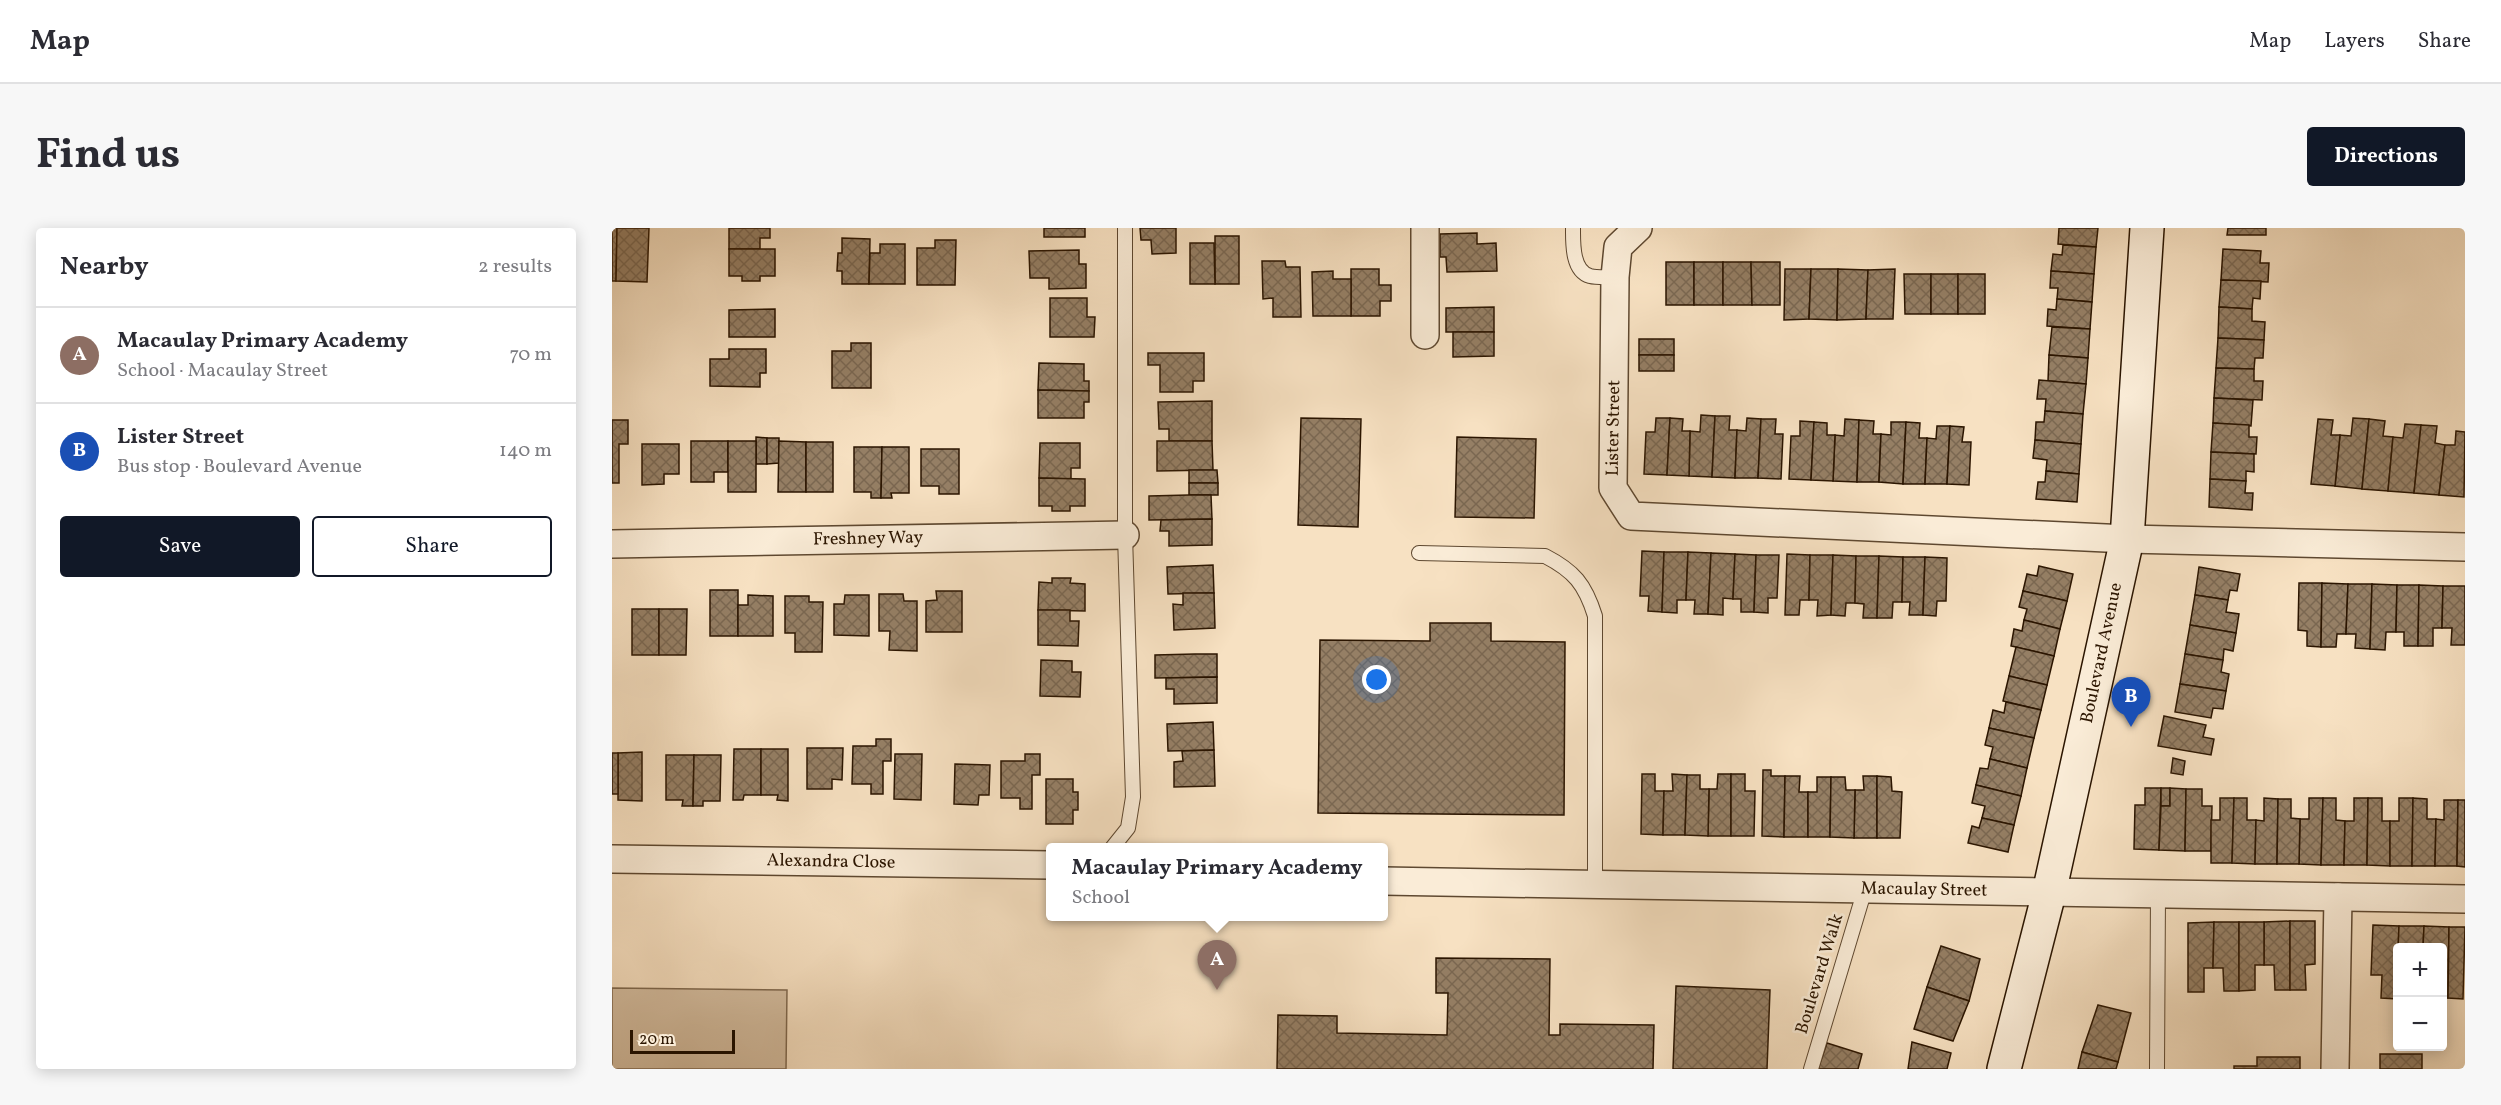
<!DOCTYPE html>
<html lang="en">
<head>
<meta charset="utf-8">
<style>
  :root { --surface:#fff; --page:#f7f7f7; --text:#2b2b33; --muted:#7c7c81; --line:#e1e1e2; --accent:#111827 }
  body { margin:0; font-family:Vollkorn,serif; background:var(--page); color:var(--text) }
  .controls { position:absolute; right:18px; bottom:18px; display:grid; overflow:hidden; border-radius:6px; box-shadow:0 3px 15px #0003 }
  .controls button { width:54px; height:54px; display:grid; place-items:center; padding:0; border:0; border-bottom:2px solid var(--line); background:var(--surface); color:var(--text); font:30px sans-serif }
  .scale { position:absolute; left:18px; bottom:15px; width:105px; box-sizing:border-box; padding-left:6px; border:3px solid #2b1500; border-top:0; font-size:16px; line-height:21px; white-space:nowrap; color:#2b1500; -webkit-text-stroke:4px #faecd7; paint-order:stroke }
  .you { position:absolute; left:765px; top:452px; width:21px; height:21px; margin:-15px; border:4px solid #fff; border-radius:50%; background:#1a73e8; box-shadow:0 0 0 9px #1a73e833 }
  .badge { display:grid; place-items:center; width:39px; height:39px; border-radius:50%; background:var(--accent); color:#fff; font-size:20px; font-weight:700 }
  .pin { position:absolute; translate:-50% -50px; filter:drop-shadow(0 2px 3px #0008) }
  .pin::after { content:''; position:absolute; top:32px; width:21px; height:18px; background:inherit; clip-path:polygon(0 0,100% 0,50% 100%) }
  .popup { position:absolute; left:434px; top:615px; width:342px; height:78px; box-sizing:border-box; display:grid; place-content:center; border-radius:6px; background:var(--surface); filter:drop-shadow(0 2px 4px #0005); font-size:20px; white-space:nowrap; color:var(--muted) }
  .popup b { font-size:22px; color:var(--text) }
  .popup::after { content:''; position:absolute; left:50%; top:100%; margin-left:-12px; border:12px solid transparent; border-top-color:var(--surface) }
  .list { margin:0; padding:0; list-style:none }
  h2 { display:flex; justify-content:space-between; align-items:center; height:78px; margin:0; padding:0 24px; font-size:26px }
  h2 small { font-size:20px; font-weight:400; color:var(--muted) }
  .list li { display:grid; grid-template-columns:39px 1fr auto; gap:18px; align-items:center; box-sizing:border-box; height:96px; padding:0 24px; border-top:2px solid var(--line) }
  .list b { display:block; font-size:22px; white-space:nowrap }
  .list p { margin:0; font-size:20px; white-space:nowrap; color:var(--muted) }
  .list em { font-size:20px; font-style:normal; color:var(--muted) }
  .actions { display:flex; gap:12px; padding:18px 24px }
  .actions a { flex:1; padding:14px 0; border:2px solid var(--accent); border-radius:6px; text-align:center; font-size:21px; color:var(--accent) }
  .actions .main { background:var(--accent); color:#fff }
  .map { position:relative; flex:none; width:1853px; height:841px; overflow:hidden; border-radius:6px }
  header { display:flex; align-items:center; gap:36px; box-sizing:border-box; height:84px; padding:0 30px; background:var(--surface); border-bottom:2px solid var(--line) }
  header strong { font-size:28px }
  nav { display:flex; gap:33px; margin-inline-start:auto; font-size:21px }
  .intro { display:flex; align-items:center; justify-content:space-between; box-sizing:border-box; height:144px; padding:0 36px }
  h1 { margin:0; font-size:42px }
  .button { padding:15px 27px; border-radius:6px; background:var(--accent); color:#fff; font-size:21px; font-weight:700 }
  main { display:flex; gap:36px; padding:0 36px }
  aside { flex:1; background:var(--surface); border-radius:6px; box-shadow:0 3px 15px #0003 }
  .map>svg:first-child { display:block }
  .green { fill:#d4bea1; stroke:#806a50; stroke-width:1.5 }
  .building { fill:url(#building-cross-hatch); stroke:#2b1500; stroke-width:1.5 }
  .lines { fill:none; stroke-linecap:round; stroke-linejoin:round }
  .lane-casing { stroke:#5e4830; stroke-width:16 }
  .street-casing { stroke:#5e4830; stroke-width:30 }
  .secondary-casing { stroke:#2b1500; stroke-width:36 }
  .lane { stroke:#faecd7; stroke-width:14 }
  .street { stroke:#faecd7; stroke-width:27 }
  .secondary { stroke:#faecd7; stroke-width:33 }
  .labels { text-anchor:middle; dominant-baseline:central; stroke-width:5; stroke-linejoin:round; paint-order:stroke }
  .street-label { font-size:18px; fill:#2b1500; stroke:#faecd7 }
</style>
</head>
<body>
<header>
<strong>Map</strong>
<nav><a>Map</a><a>Layers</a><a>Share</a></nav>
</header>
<div class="intro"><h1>Find us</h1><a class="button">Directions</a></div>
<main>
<aside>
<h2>Nearby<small>2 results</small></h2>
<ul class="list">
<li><span class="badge" style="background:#8d6e63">A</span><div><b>Macaulay Primary Academy</b><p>School · Macaulay Street</p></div><em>70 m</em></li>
<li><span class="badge" style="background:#1a4fb4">B</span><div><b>Lister Street</b><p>Bus stop · Boulevard Avenue</p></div><em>140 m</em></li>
</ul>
<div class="actions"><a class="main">Save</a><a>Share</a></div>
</aside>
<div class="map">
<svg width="1853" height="841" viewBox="0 0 1853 841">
  <defs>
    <pattern id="building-cross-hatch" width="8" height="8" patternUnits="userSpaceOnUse" patternTransform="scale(1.5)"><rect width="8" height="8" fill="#957f65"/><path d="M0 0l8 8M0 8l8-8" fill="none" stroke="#7a6751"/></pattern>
  </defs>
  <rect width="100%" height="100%" fill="#f7e1c2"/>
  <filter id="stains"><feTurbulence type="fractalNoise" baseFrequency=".00333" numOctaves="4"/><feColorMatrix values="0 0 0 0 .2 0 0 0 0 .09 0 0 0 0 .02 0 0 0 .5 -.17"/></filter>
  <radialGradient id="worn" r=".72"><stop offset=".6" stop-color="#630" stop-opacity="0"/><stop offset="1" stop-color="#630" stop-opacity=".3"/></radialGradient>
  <path class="green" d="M0 760 175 762 174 841H0Z"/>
  <g class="building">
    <path d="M0 0H5L4 53H0Z"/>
    <path d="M5 0H37L35 54 4 53Z"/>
    <path d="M117 0H158V10H148V21H117Z"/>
    <rect x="432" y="0" width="41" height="9"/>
    <path d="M528 0H564V25L540 26 539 12H529Z"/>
    <path d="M1447 0H1486L1484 19 1446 16Z"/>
    <path d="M1616 0H1654V7H1615Z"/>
    <path d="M865 5V16L884 15 885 43 835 44 834 29H828V6Z"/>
    <rect x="603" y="8" width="24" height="48"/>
    <path d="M230 10 258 11 257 56H230V43H225L226 25H230Z"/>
    <path d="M323 12H344L343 57H305V20H323Z"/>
    <path d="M578 15H602L603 56H578Z"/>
    <path d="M268 16H293V56H257L258 25H268Z"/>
    <path d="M1451 17 1484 19 1482 46 1439 43 1441 26 1450 27Z"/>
    <path d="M117 21H163V48H148V53H130V48H117Z"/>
    <path d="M1611 21 1649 23 1648 35H1657L1656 54 1609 52Z"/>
    <path d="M467 22V36H474V60L437 61V50H418L417 23Z"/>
    <path d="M650 33H673L674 39H688L689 89H661V70L651 71Z"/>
    <rect x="1054" y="34" width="28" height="43"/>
    <rect x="1082" y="34" width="29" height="43"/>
    <path d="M1111 34H1139L1140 77H1111Z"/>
    <path d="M1139 34H1168V77H1140Z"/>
    <path d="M739 41H767V57H779V73H768V88H739Z"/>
    <path d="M1173 41H1199L1197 91 1172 92Z"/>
    <path d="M1199 41H1226L1225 92 1197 91Z"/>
    <path d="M1226 41 1256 42 1254 91 1225 92Z"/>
    <path d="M1283 41 1281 91H1254L1256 42Z"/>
    <path d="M721 43V51H739V88H701L700 44Z"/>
    <path d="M1439 43 1482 46 1480 74 1445 71 1446 60H1438Z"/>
    <path d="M1292 46H1319V86H1293Z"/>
    <rect x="1319" y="46" width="27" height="40"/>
    <rect x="1346" y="46" width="27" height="40"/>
    <path d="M1609 52 1649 53 1648 71 1641 70 1640 81 1607 79Z"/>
    <path d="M438 70H475V89H483L482 109H438Z"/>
    <path d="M1445 71 1480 74 1478 101 1435 98 1436 81 1444 82Z"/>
    <path d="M882 79V104H834V80Z"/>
    <path d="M1607 79 1640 81V93L1653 94 1652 112 1606 110Z"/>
    <path d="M163 81V109H117V82Z"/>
    <path d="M1440 99 1478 101 1476 130 1437 127Z"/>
    <path d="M841 104H882V128L841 129Z"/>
    <path d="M1606 110 1652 112 1651 130H1643L1642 141 1604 140Z"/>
    <rect x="1027" y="111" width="35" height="16"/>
    <path d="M239 115H259V160H220V123H239Z"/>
    <path d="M117 121H154V145H148V159L98 158V131H117Z"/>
    <path d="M536 125H592V153H581V164H548V137H536Z"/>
    <rect x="1027" y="127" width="35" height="16"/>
    <path d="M1437 127 1476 130 1474 156 1436 153Z"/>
    <path d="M427 135 472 136V153H477V163L426 162Z"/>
    <path d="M1604 140 1642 141V153H1651L1650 172 1602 170Z"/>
    <path d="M1427 152 1474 156 1471 186 1433 183 1434 171H1425Z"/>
    <path d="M426 162 477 163V174H472V190H426Z"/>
    <path d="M1602 170 1641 172 1639 198 1601 195Z"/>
    <path d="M600 173V213H557V201H547L546 174Z"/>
    <path d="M1433 183 1471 186 1469 216 1423 212 1424 194H1432Z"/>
    <path d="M1089 187 1103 188 1100 249 1077 248 1078 203 1088 204Z"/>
    <path d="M1103 188H1118L1117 202H1125L1123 250 1100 249Z"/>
    <path d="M689 190 749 191 746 299 686 297Z"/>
    <path d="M1044 190H1058L1055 247 1032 246 1034 204H1043Z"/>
    <path d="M1058 190 1071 191 1070 203H1078L1077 248 1055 247Z"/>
    <path d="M1135 190 1149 191 1146 250H1123L1125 202 1134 203Z"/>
    <path d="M1741 190 1757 191 1750 261 1723 258 1728 207 1739 208Z"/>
    <path d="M1149 191H1164L1163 206H1171L1169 251 1146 250Z"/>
    <path d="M1233 191 1247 192 1245 254 1221 253 1223 207 1232 208Z"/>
    <path d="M1706 191 1721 192 1719 207H1728L1723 258 1699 256Z"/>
    <path d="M1757 191 1773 193 1771 208 1781 209 1776 263 1750 261Z"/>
    <path d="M0 192H16V216H7V255H0Z"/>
    <path d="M1247 192 1262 193 1261 206H1269L1267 254H1245Z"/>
    <path d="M1188 193 1202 194 1199 252 1177 251 1179 208H1188Z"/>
    <path d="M1202 194 1215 195V207H1223L1221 253 1199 252Z"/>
    <path d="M1279 194H1294L1291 256 1267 254 1269 206 1279 207Z"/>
    <path d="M1294 194 1308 195 1307 210H1315L1313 256H1291Z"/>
    <path d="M1601 195 1637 197V209H1645L1644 226 1599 224Z"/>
    <path d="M1793 196 1809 197 1802 265 1776 263 1781 209 1791 210Z"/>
    <path d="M1809 197 1825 198 1823 215 1833 217 1827 267 1802 265Z"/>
    <path d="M1325 198H1338L1335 256H1313L1315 210 1324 211Z"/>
    <path d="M1338 198 1352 199 1350 214H1359L1357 257 1335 256Z"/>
    <path d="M1844 203 1853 204 1852 269 1827 267 1833 217H1843Z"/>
    <path d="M144 209 155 210V236H144Z"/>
    <path d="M845 209 924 211 922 290 843 289Z"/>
    <path d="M155 210H167V235L155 236Z"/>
    <path d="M1423 212 1469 216 1467 246 1434 243 1435 232 1421 230Z"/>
    <path d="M79 213H116V244H102V254H79Z"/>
    <rect x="116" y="213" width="28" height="51"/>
    <path d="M167 213 194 214V264H166Z"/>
    <path d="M545 213H600L601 242 545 243Z"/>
    <rect x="194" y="214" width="27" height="50"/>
    <path d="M428 215H468V240H459V251L427 250Z"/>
    <path d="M30 216H67V246H52V256L30 257Z"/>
    <path d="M242 219H270L269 270H259V264H242Z"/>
    <path d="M270 219H297V265H279L280 270H269Z"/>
    <path d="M309 221H347V266H327V258H309Z"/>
    <path d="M1599 224 1642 226V244L1634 243V253L1598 251Z"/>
    <path d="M577 242H605L606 255H577Z"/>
    <path d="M1434 243 1467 246 1465 274 1424 271 1426 254H1433Z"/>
    <path d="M427 250 473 251V278H458V283H440V278H427Z"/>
    <path d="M1598 251 1634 253 1633 265H1641L1640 282 1597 279Z"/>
    <rect x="577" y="255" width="29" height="12"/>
    <path d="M577 267H599L600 291 537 292V268Z"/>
    <path d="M600 291V317L557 318V303H548L549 292Z"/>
    <path d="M1030 323 1052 324 1050 384 1036 383 1037 368H1028Z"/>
    <path d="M1052 324H1076L1074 372H1065V385L1050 384Z"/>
    <path d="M1076 324 1099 325 1096 386H1082L1083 372H1074Z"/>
    <path d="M1099 325 1123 326 1121 371 1111 370V387L1096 386Z"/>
    <path d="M1123 326 1144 327 1142 384H1129V371H1121Z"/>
    <path d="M1175 326 1198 327 1197 372H1188L1187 387H1173Z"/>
    <path d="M1144 327H1167L1165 370H1156V385L1142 384Z"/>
    <path d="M1198 327H1221L1219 387 1205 388 1206 372H1197Z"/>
    <path d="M1221 327 1244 328 1243 375H1234L1233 388 1219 387Z"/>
    <path d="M1244 328H1267L1265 390H1251L1252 376 1243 375Z"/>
    <path d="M1267 328 1291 329 1290 374H1281L1280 390H1265Z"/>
    <path d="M1291 329H1313L1311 387H1297L1298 374H1290Z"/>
    <path d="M1313 329 1335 330 1334 373H1325L1324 388 1311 387Z"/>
    <path d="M601 337 602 365 556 366 555 339Z"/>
    <path d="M1427 338 1461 346 1455 373 1411 363 1415 346 1425 348Z"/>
    <path d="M1587 339 1628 346 1625 363 1618 362 1616 372 1583 367Z"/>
    <path d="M440 350H459L458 355 473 356V383L426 382 427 354 440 355Z"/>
    <path d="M1687 355H1710L1709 419 1695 418V403L1686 402Z"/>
    <path d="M1710 355 1736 356 1734 406H1725L1724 419H1709Z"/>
    <path d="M1736 356H1760L1758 421 1743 420 1744 406H1734Z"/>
    <path d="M1760 356 1785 357 1784 404H1774L1773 422 1758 421Z"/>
    <path d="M1785 357H1807L1806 418H1792V404H1784Z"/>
    <path d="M1807 357 1831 358 1830 400H1821V418H1806Z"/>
    <path d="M1831 358H1853V417H1839L1840 400H1830Z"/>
    <rect x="98" y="362" width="28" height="46"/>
    <path d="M324 363H350V404H314V373L325 372Z"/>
    <path d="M1411 363 1455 373 1448 401 1412 392 1415 381 1407 379Z"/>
    <path d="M571 365H602L603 400 562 402 561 376 571 377Z"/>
    <path d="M267 366H291L292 373H305V423L277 422 278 403H267Z"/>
    <path d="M136 367 161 368V408H126V377H136Z"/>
    <path d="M233 367H257V408L222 407V376H232Z"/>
    <path d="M1583 367 1616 372 1614 384 1627 386 1624 405 1578 397Z"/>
    <path d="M173 368H197V374H211L210 424H183V405H173Z"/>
    <rect x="20" y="381" width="27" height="46"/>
    <path d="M47 381H75L74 427H47Z"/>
    <path d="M426 382H458V393H467L466 418 426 417Z"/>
    <path d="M1412 392 1448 401 1442 428 1399 418 1402 401 1410 403Z"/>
    <path d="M818 395H879V413L953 414 952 587 706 585 708 412 818 413Z"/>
    <path d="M1578 397 1624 405 1621 423 1612 421 1611 432 1573 426Z"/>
    <path d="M1404 419 1442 428 1435 457 1397 448Z"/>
    <path d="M583 426H605V449L543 450V427Z"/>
    <path d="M1573 426 1611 432 1609 444 1617 446 1614 463 1568 456Z"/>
    <path d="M429 432 460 433V444H469L468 469 428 468Z"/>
    <path d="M1397 448 1435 457 1429 482 1391 473Z"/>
    <path d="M605 449V475L562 476V461H554V450Z"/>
    <path d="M1568 456 1614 463 1611 481 1601 480 1599 490 1563 484Z"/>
    <path d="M1394 474 1429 482 1422 510 1377 500 1381 482 1392 485Z"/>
    <path d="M1552 488 1594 497 1591 509 1602 511 1599 527 1546 518Z"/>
    <path d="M601 494 602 522 556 523 555 496Z"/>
    <path d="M1377 500 1422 510 1415 540 1378 531 1381 519 1373 517Z"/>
    <path d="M264 511H279V533H271V566H259V556H240L241 518H264Z"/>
    <path d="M195 520H231L230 552 220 551V561H195Z"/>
    <path d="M122 521H149V567H132L131 572H121Z"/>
    <path d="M149 521H176V573L165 572 166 567H149Z"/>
    <path d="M602 522 603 558 562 559V534L571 533 570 523Z"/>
    <path d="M30 524V573L6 572V525Z"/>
    <rect x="0" y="525" width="6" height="41"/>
    <path d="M283 526H310L309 572 282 571Z"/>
    <path d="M413 526H428V547H420V581H408V570H389V533H413Z"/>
    <path d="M54 527H82L81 578H70L71 572H54Z"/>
    <path d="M82 527H109L108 573H91V578H81Z"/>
    <path d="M1561 530 1573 533 1571 547 1559 545Z"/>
    <path d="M1378 531 1415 540 1409 568 1364 557 1368 540 1376 541Z"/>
    <path d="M343 536 378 537 377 567H367L366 577 342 576Z"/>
    <path d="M1151 542H1159V548H1173L1172 609 1150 608Z"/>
    <path d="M1030 546H1043V563H1052L1051 607 1029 606Z"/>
    <path d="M1060 546 1075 547 1073 607H1051L1052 563H1061Z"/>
    <path d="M1106 546H1119V608H1096L1097 561H1105Z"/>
    <path d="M1119 546H1133V563H1143L1142 608H1119Z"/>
    <path d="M1075 547H1088V561H1097L1096 608 1073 607Z"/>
    <path d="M1173 548H1188L1187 564H1196V609H1172Z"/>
    <path d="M1251 548H1265V610H1242L1243 562H1252Z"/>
    <path d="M1265 548 1279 549 1280 563 1290 564 1288 610H1265Z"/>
    <path d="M1205 549H1219L1218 609H1196V564H1205Z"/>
    <path d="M1219 549H1233L1234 562H1243L1242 610 1218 609Z"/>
    <path d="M434 551H461V564H466V582H461V596H434Z"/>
    <path d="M1364 557 1409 568 1402 597 1370 590 1373 578 1360 575Z"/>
    <path d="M1533 560H1549L1547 622 1522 621 1523 577H1533Z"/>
    <rect x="1549" y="560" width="9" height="18"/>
    <path d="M1558 560 1574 561 1573 623 1547 622 1549 578H1558Z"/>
    <path d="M1574 561H1590V578H1600L1599 623H1573Z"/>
    <path d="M1608 570H1622L1620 635H1599V592H1608Z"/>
    <path d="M1622 570H1635V592H1644L1643 636 1620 635Z"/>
    <path d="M1652 570 1666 571 1665 636H1643L1644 592 1652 593Z"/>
    <path d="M1697 570H1711L1709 637 1687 636 1688 591H1697Z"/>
    <path d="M1711 570H1724V592L1733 593 1732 637H1709Z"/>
    <path d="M1742 570H1756L1755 637H1732L1733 593H1742Z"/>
    <path d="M1756 570H1770V593H1778V638L1755 637Z"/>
    <path d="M1787 570H1801L1800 638H1778V593H1787Z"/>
    <path d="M1801 570 1815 571V591H1824L1823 638H1800Z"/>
    <path d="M1666 571H1679V590L1688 591 1687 636H1665Z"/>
    <path d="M1832 572H1846L1845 638H1823L1824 591 1832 592Z"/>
    <path d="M1846 572H1853V639L1845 638Z"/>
    <path d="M1370 590 1402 597 1396 624 1356 615 1360 598 1367 600Z"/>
    <path d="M1678 693V762H1663L1662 737H1652V694Z"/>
    <path d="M1678 693H1703V736L1693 737 1694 762H1678Z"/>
    <path d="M1602 694 1601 740H1592V764H1576V695Z"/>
    <path d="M1602 694H1627V763H1612L1611 740H1601Z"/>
    <path d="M1627 694H1652V737H1643V762L1627 763Z"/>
    <path d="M1761 697 1787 698 1785 771 1769 770 1770 747H1759Z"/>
    <path d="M1787 698H1812L1811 720H1786Z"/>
    <path d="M1812 698 1837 699 1836 770H1830V720H1811Z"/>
    <path d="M1837 699H1853L1851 771 1836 770Z"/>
    <path d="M1329 718 1368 731 1357 773 1315 759Z"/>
    <path d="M824 730 938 731 937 807H948V796L1042 797 1041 841H665L666 787 725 788V805L835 807 836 765H824Z"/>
    <path d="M1064 758 1158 762 1155 841H1061Z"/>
    <path d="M1315 759 1357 773 1341 813 1302 801Z"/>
    <path d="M1486 777 1519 785 1506 834 1470 824Z"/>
    <path d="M1300 814 1339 825 1335 841H1296Z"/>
    <path d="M1215 815 1250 826 1246 841H1206Z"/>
    <path d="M1470 824 1506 834 1504 841H1466Z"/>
    <rect x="1768" y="826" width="42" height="15"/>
    <path d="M1645 829H1688V841H1622V838H1645Z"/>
  </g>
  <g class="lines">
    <g class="lane-casing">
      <g id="lane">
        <path d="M961 0C961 15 960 43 978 48 986 50 996 49 1003 49"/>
        <path d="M807 325 933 328C962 343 973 356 983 388V657"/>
        <path d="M500 620 516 600 521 569 513 307V0"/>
        <path d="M1199 841 1253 661"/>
        <path d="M1545 841 1546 666"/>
      </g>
    </g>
    <g class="street-casing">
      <g id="street">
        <path d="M1026 0 1006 19 1003 49 1001 260 1019 288 1515 311 1853 319"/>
        <path d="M813 107V0"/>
        <path d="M0 316 513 307"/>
        <path d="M0 631 438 637"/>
        <path d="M771 653 1853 671"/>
        <path d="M1723 841 1726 669"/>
      </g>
    </g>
    <g class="secondary-casing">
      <path id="secondary" d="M1392 841 1437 665 1515 311 1535 0"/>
    </g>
    <use href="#lane" class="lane"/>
    <use href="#street" class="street"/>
    <use href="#secondary" class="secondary"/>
  </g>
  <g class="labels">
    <g class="street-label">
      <text transform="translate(1002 200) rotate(-89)">Lister Street</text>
      <text transform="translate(256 311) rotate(-1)">Freshney Way</text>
      <text transform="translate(1490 425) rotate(-78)">Boulevard Avenue</text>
      <text transform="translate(219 634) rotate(1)">Alexandra Close</text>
      <text transform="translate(1312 662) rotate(1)">Macaulay Street</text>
      <text transform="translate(1208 746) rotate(-73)">Boulevard Walk</text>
    </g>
  </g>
  <rect width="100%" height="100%" filter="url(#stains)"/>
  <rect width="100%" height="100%" fill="url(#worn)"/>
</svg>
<div class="controls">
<button>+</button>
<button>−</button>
</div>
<div class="scale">20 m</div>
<div class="you"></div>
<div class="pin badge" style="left:605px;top:762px;background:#8d6e63">A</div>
<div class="popup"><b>Macaulay Primary Academy</b>School</div>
<div class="pin badge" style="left:1519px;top:499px;background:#1a4fb4">B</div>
</div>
</main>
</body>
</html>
